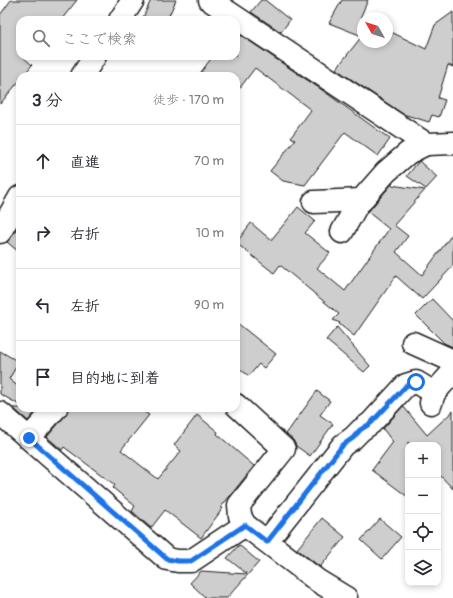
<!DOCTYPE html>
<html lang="ja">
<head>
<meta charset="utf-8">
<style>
  :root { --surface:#fff; --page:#f7f7f7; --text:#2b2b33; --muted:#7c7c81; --line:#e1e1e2 }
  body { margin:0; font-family:Pangolin,"Klee One",sans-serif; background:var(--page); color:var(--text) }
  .controls { position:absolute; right:12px; bottom:12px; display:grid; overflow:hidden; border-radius:8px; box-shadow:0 2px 6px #0003 }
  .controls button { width:36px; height:36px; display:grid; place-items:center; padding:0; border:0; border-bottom:1px solid var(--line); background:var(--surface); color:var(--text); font:20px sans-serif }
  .compass { position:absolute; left:357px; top:12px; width:36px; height:36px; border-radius:50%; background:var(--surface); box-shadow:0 2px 6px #0003; rotate:309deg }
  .stop { position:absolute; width:12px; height:12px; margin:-9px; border:3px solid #1a73e8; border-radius:50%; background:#fff }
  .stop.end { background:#1a73e8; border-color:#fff; box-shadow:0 1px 4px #0008 }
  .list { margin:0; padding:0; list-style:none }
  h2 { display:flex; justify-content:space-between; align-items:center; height:52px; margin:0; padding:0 16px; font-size:17px }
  h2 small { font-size:13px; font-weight:400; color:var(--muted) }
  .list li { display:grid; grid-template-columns:26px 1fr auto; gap:12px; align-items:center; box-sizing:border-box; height:72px; padding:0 16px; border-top:1px solid var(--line) }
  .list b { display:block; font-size:15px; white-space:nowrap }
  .list em { font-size:13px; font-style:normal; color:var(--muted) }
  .icon { flex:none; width:22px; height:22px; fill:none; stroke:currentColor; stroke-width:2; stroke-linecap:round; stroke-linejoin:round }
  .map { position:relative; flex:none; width:453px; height:598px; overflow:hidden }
  .search { position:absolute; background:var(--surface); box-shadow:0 2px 6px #0003; left:16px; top:16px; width:224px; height:44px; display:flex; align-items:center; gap:10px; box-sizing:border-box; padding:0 14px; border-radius:12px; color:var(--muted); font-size:15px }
  .panel { position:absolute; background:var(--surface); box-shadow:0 2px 6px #0003; left:16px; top:72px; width:224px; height:340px; border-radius:12px }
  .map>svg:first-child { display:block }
  .building { fill:#cecece; stroke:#1c1c1c }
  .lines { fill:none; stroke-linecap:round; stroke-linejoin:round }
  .minor-casing { stroke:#1c1c1c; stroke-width:25 }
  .minor { stroke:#fff; stroke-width:22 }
  .route { stroke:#1a73e8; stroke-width:5 }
</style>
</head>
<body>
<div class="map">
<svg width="453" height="598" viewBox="0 0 453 598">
  <rect width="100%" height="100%" fill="#fff"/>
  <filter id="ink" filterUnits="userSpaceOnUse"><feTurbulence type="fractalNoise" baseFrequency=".025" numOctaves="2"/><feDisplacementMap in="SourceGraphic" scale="8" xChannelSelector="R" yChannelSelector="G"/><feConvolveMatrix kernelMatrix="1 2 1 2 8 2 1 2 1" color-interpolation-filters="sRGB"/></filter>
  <g filter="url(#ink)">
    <g class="building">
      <path d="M11 0H77L61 20H20V56H22L32 65 23 76H20V80L0 104V15Z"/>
      <path d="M151 0H176L167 20H142Z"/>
      <path d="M261 0H265L290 20 281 32 251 12Z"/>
      <path d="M342 0H368L361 16 364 18H363V42H387V30L426 49 435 25 453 12V67L448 65 438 98 445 100 439 117 432 115 429 122 403 114 336 69 362 36 329 23Z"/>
      <path d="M236 32 325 92 390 139 378 156 345 132 305 185 283 181 270 171 295 140 291 137 311 110 255 68 236 93V76H198L213 56H236Z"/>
      <path d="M419 161 437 177 426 189 407 176Z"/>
      <path d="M391 185 425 190 394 225 408 236 396 252 422 275 453 233V266L422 299 396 276 354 336 339 324 340 323 333 320 339 314 280 265 274 273 236 243 251 223 271 240 298 207 315 221 305 233 330 253 317 268 345 291 389 229 368 212Z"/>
      <path d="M20 222V253L7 242 11 238Z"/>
      <path d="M432 299 453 321V347L444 343 416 315Z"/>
      <path d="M236 322 276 354 264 368 259 364 249 376 236 366Z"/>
      <path d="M337 327 370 366 364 372 326 340Z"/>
      <path d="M0 351 19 362 9 379 20 388V405L0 394Z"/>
      <path d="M317 391 330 401 320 415 333 424 310 456 296 446 293 440 286 434Z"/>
      <path d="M403 406 427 435 453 411V489L438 473V445H411L408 442V497L372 470 393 442 383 429Z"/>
      <path d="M13 408H39L28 421Z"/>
      <path d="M68 408H138L149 415 121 450 158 479 181 451 174 445 197 415 218 432 217 434 254 466 221 507 223 508 201 538 165 510 151 528 132 511 135 506 113 488 115 485 64 447 62 450 47 437 65 416Z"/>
      <path d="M322 518 345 537 320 567 297 549Z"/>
      <path d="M380 519 401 537 382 559 361 540Z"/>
      <path d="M239 545 259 562 227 598H206L190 583 201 571 247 574 227 558Z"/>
    </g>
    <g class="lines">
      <g class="minor-casing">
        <g id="minor">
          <path d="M210 0 426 144 453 143"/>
          <path d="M120 20 133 0"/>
          <path d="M82 76 95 56"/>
          <path d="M314 202 362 200"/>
          <path d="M0 232 20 197"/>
          <path d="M342 232 357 205 386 172 408 153 426 144"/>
          <path d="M413 343 453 361"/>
          <path d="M434 393 453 372"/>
          <path d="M236 405 284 449 239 505 240 516 245 525"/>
          <path d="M0 413 167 559 178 561H191L245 525 318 581 346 598"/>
          <path d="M29 438 56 408"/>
          <path d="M267 541 343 445 353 438 361 430 371 423 406 385 416 382 434 393 431 403"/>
        </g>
      </g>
      <use href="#minor" class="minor"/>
    </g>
  </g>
  <g class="lines" filter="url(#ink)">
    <path class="route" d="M29 438 167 559 178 561H191L245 525 267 542 343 445 353 438 360 430 371 423 406 386 416 382"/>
  </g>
</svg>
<div class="controls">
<button>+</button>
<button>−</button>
<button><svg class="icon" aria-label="locate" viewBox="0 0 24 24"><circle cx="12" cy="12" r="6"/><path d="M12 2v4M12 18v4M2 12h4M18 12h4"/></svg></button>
<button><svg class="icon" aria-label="layers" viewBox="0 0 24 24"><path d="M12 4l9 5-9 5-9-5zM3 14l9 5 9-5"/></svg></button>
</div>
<svg class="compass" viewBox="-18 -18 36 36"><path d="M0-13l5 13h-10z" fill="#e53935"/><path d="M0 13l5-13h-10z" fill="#7c7c81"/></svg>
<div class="stop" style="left:416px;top:382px"></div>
<div class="stop end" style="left:29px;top:438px"></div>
<div class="search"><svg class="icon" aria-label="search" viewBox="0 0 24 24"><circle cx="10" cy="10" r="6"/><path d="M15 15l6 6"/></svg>ここで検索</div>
<section class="panel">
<h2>3 分<small>徒歩 · 170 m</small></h2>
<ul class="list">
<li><svg class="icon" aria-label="ahead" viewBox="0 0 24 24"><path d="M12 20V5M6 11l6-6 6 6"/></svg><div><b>直進</b></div><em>70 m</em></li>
<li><svg class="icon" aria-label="right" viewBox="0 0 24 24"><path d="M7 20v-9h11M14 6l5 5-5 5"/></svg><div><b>右折</b></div><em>10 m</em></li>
<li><svg class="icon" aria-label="left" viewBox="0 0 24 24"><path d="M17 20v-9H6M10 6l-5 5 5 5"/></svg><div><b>左折</b></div><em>90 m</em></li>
<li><svg class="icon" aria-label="arrive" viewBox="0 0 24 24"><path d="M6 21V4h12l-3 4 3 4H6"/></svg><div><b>目的地に到着</b></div></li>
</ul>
</section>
</div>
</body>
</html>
